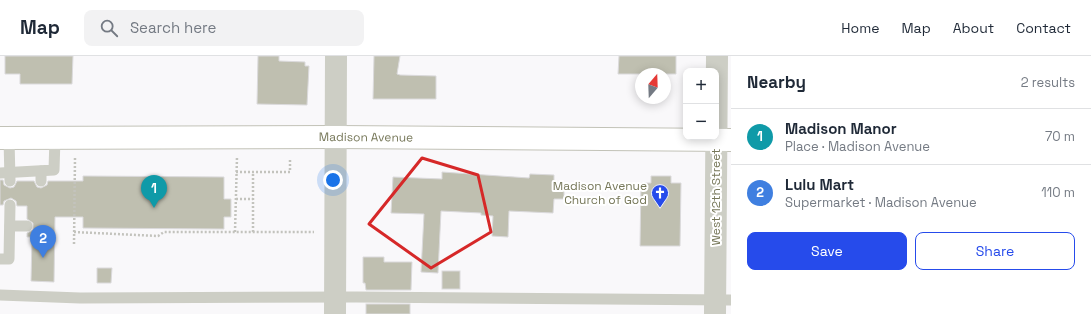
<!DOCTYPE html>
<html lang="en">
<head>
<meta charset="utf-8">
<style>
  :root { --surface:#fff; --page:#f2f2f3; --text:#1f2937; --muted:#747a83; --line:#e0e1e3; --accent:#264beb }
  body { margin:0; font-family:"Space Grotesk",sans-serif; background:var(--page); color:var(--text) }
  .controls { position:absolute; right:12px; top:12px; display:grid; overflow:hidden; border-radius:8px; box-shadow:0 2px 10px #0003 }
  .controls button { width:36px; height:36px; display:grid; place-items:center; padding:0; border:0; border-bottom:1px solid var(--line); background:var(--surface); color:var(--text); font:20px sans-serif }
  .compass { position:absolute; left:635px; top:12px; width:36px; height:36px; border-radius:50%; background:var(--surface); box-shadow:0 2px 10px #0003; rotate:19deg }
  .you { position:absolute; left:333px; top:124px; width:14px; height:14px; margin:-10px; border:3px solid #fff; border-radius:50%; background:#1a73e8; box-shadow:0 0 0 6px #1a73e833 }
  .badge { display:grid; place-items:center; width:26px; height:26px; border-radius:50%; background:var(--accent); color:#fff; font-size:13px; font-weight:700 }
  .pin { position:absolute; translate:-50% -33px; filter:drop-shadow(0 1px 2px #0008) }
  .pin::after { content:''; position:absolute; top:21px; width:14px; height:12px; background:inherit; clip-path:polygon(0 0,100% 0,50% 100%) }
  .list { margin:0; padding:0; list-style:none }
  h2 { display:flex; justify-content:space-between; align-items:center; height:52px; margin:0; padding:0 16px; font-size:17px }
  h2 small { font-size:13px; font-weight:400; color:var(--muted) }
  .list li { display:grid; grid-template-columns:26px 1fr auto; gap:12px; align-items:center; box-sizing:border-box; height:56px; padding:0 16px; border-top:1px solid var(--line) }
  .list b { display:block; font-size:15px; white-space:nowrap }
  .list p { margin:0; font-size:13px; white-space:nowrap; color:var(--muted) }
  .list em { font-size:13px; font-style:normal; color:var(--muted) }
  .actions { display:flex; gap:8px; padding:12px 16px }
  .actions a { flex:1; padding:9px 0; border:1px solid var(--accent); border-radius:8px; text-align:center; font-size:14px; color:var(--accent) }
  .actions .main { background:var(--accent); color:#fff }
  .icon { flex:none; width:22px; height:22px; fill:none; stroke:currentColor; stroke-width:2; stroke-linecap:round; stroke-linejoin:round }
  .map { position:relative; flex:none; width:731px; height:258px; overflow:hidden }
  header { display:flex; align-items:center; gap:24px; box-sizing:border-box; height:56px; padding:0 20px; background:var(--surface); border-bottom:1px solid var(--line) }
  header strong { font-size:19px }
  nav { display:flex; gap:22px; margin-inline-start:auto; font-size:14px }
  .search { width:280px; height:36px; background:var(--page); display:flex; align-items:center; gap:10px; box-sizing:border-box; padding:0 14px; border-radius:8px; color:var(--muted); font-size:15px }
  main { display:flex }
  aside { flex:1; background:var(--surface) }
  .map>svg:first-child { display:block }
  .building { fill:#bfbfb0; stroke:#dbdadc }
  .lines { fill:none; stroke-linecap:round; stroke-linejoin:round }
  .secondary-casing { stroke:#c2c2b7; stroke-width:24 }
  .path { stroke:#c3c3bd; stroke-width:2.5; stroke-dasharray:2 2; stroke-linecap:butt }
  .lane { stroke:#cdcec5; stroke-width:11 }
  .street { stroke:#cdcec5; stroke-width:22 }
  .secondary { stroke:#fff; stroke-width:22 }
  .marked { fill:none; stroke:#d62828; stroke-width:3; stroke-linejoin:round }
  .labels { text-anchor:middle; dominant-baseline:central; stroke-width:4; stroke-linejoin:round; paint-order:stroke }
  .street-label { font-size:12px; fill:#77785a; stroke:#fff }
  .poi-label { font-size:12px; fill:#77785a; stroke:#fff; text-anchor:end }
</style>
</head>
<body>
<header>
<strong>Map</strong>
<div class="search"><svg class="icon" aria-label="search" viewBox="0 0 24 24"><circle cx="10" cy="10" r="6"/><path d="M15 15l6 6"/></svg>Search here</div>
<nav><a>Home</a><a>Map</a><a>About</a><a>Contact</a></nav>
</header>
<main>
<div class="map">
<svg width="731" height="258" viewBox="0 0 731 258">
  <rect width="100%" height="100%" fill="#f9f8fa"/>
  <g class="building">
    <path d="M5 0H73L72 28H20V18H5Z"/>
    <path d="M258 0H279V5L305 6V10H309L307 49 257 48Z"/>
    <path d="M374 0H400L397 18 400 19 436 20V43H373Z"/>
    <path d="M619 0H676V18H618Z"/>
    <path d="M442 116 529 122 530 118 554 119V126L564 127V143H554L553 157 509 155 508 181 492 180 493 160 481 159V157L441 155 438 217 421 216 424 158 391 157 393 121 442 123Z"/>
    <path d="M83 120 224 121V143H231V161H224V173L83 172V161H55L54 226 31 225 32 181H27V177L33 174V167L27 163V150H17L16 145 11 142 4 145 3 149H0V124H3L4 129 10 132 14 131 17 125H34L37 131 41 132 47 129 48 125H83Z"/>
    <path d="M651 120H671V127H681L680 190H640L641 127H651Z"/>
    <path d="M363 201H384V206H412L411 234H366L365 227H363Z"/>
    <path d="M97 212H112L111 227H97Z"/>
    <rect x="442" y="215" width="18" height="18"/>
    <rect x="366" y="248" width="44" height="10"/>
  </g>
  <g class="lines">
    <g class="secondary-casing">
      <g id="secondary">
        <path id="s1" d="M0 82 336 81 731 84"/>
      </g>
    </g>
    <g class="path">
      <path d="M236 116H290V102"/>
      <path d="M236 143H253"/>
      <path d="M74 176 158 180 164 176H314"/>
      <path d="M235 176 237 101"/>
      <path d="M253 176V116"/>
      <path d="M74 188 75 102"/>
    </g>
    <g class="lane">
      <path d="M9 82 10 125"/>
      <path d="M41 115V125"/>
      <path d="M0 117 54 114 55 82"/>
      <path d="M10 170H27"/>
      <path d="M0 203H9L10 149"/>
      <path d="M0 239 80 242 356 241 731 244"/>
    </g>
    <g class="street">
      <path d="M335 258 336 0"/>
      <path d="M715 258 717 0"/>
    </g>
    <use href="#secondary" class="secondary"/>
  </g>
  <path class="marked" d="M422 102 478 119 491 176 431 212 369 168Z"/>
  <defs>
    <g id="church-pin" transform="scale(0.9)"><path d="M0 17L-7.5 6A9.5 9.5 0 1 1 7.5 6Z" fill="#264beb" stroke="#fff"/><path d="M-1.2-6h2.4v3.5h3.3v2.4h-3.3V6h-2.4V-.1h-3.3v-2.4h3.3Z" fill="#fff"/></g>
  </defs>
  <g fill-rule="evenodd">
    <use href="#church-pin" x="660" y="137"/>
  </g>
  <g class="labels">
    <g class="street-label">
      <text stroke="none"><textPath href="#s1" startOffset="366">Madison Avenue</textPath></text>
      <text transform="translate(716 141) rotate(-90)">West 12th Street</text>
    </g>
    <g class="poi-label">
      <text x="647" y="130">Madison Avenue<tspan x="647" dy="14">Church of God</tspan></text>
    </g>
  </g>
</svg>
<div class="controls">
<button>+</button>
<button>−</button>
</div>
<svg class="compass" viewBox="-18 -18 36 36"><path d="M0-13l5 13h-10z" fill="#e53935"/><path d="M0 13l5-13h-10z" fill="#747a83"/></svg>
<div class="you"></div>
<div class="pin badge" style="left:154px;top:152px;background:#0f9aa8">1</div>
<div class="pin badge" style="left:43px;top:202px;background:#3f7fe0">2</div>
</div>
<aside>
<h2>Nearby<small>2 results</small></h2>
<ul class="list">
<li><span class="badge" style="background:#0f9aa8">1</span><div><b>Madison Manor</b><p>Place · Madison Avenue</p></div><em>70 m</em></li>
<li><span class="badge" style="background:#3f7fe0">2</span><div><b>Lulu Mart</b><p>Supermarket · Madison Avenue</p></div><em>110 m</em></li>
</ul>
<div class="actions"><a class="main">Save</a><a>Share</a></div>
</aside>
</main>
</body>
</html>
